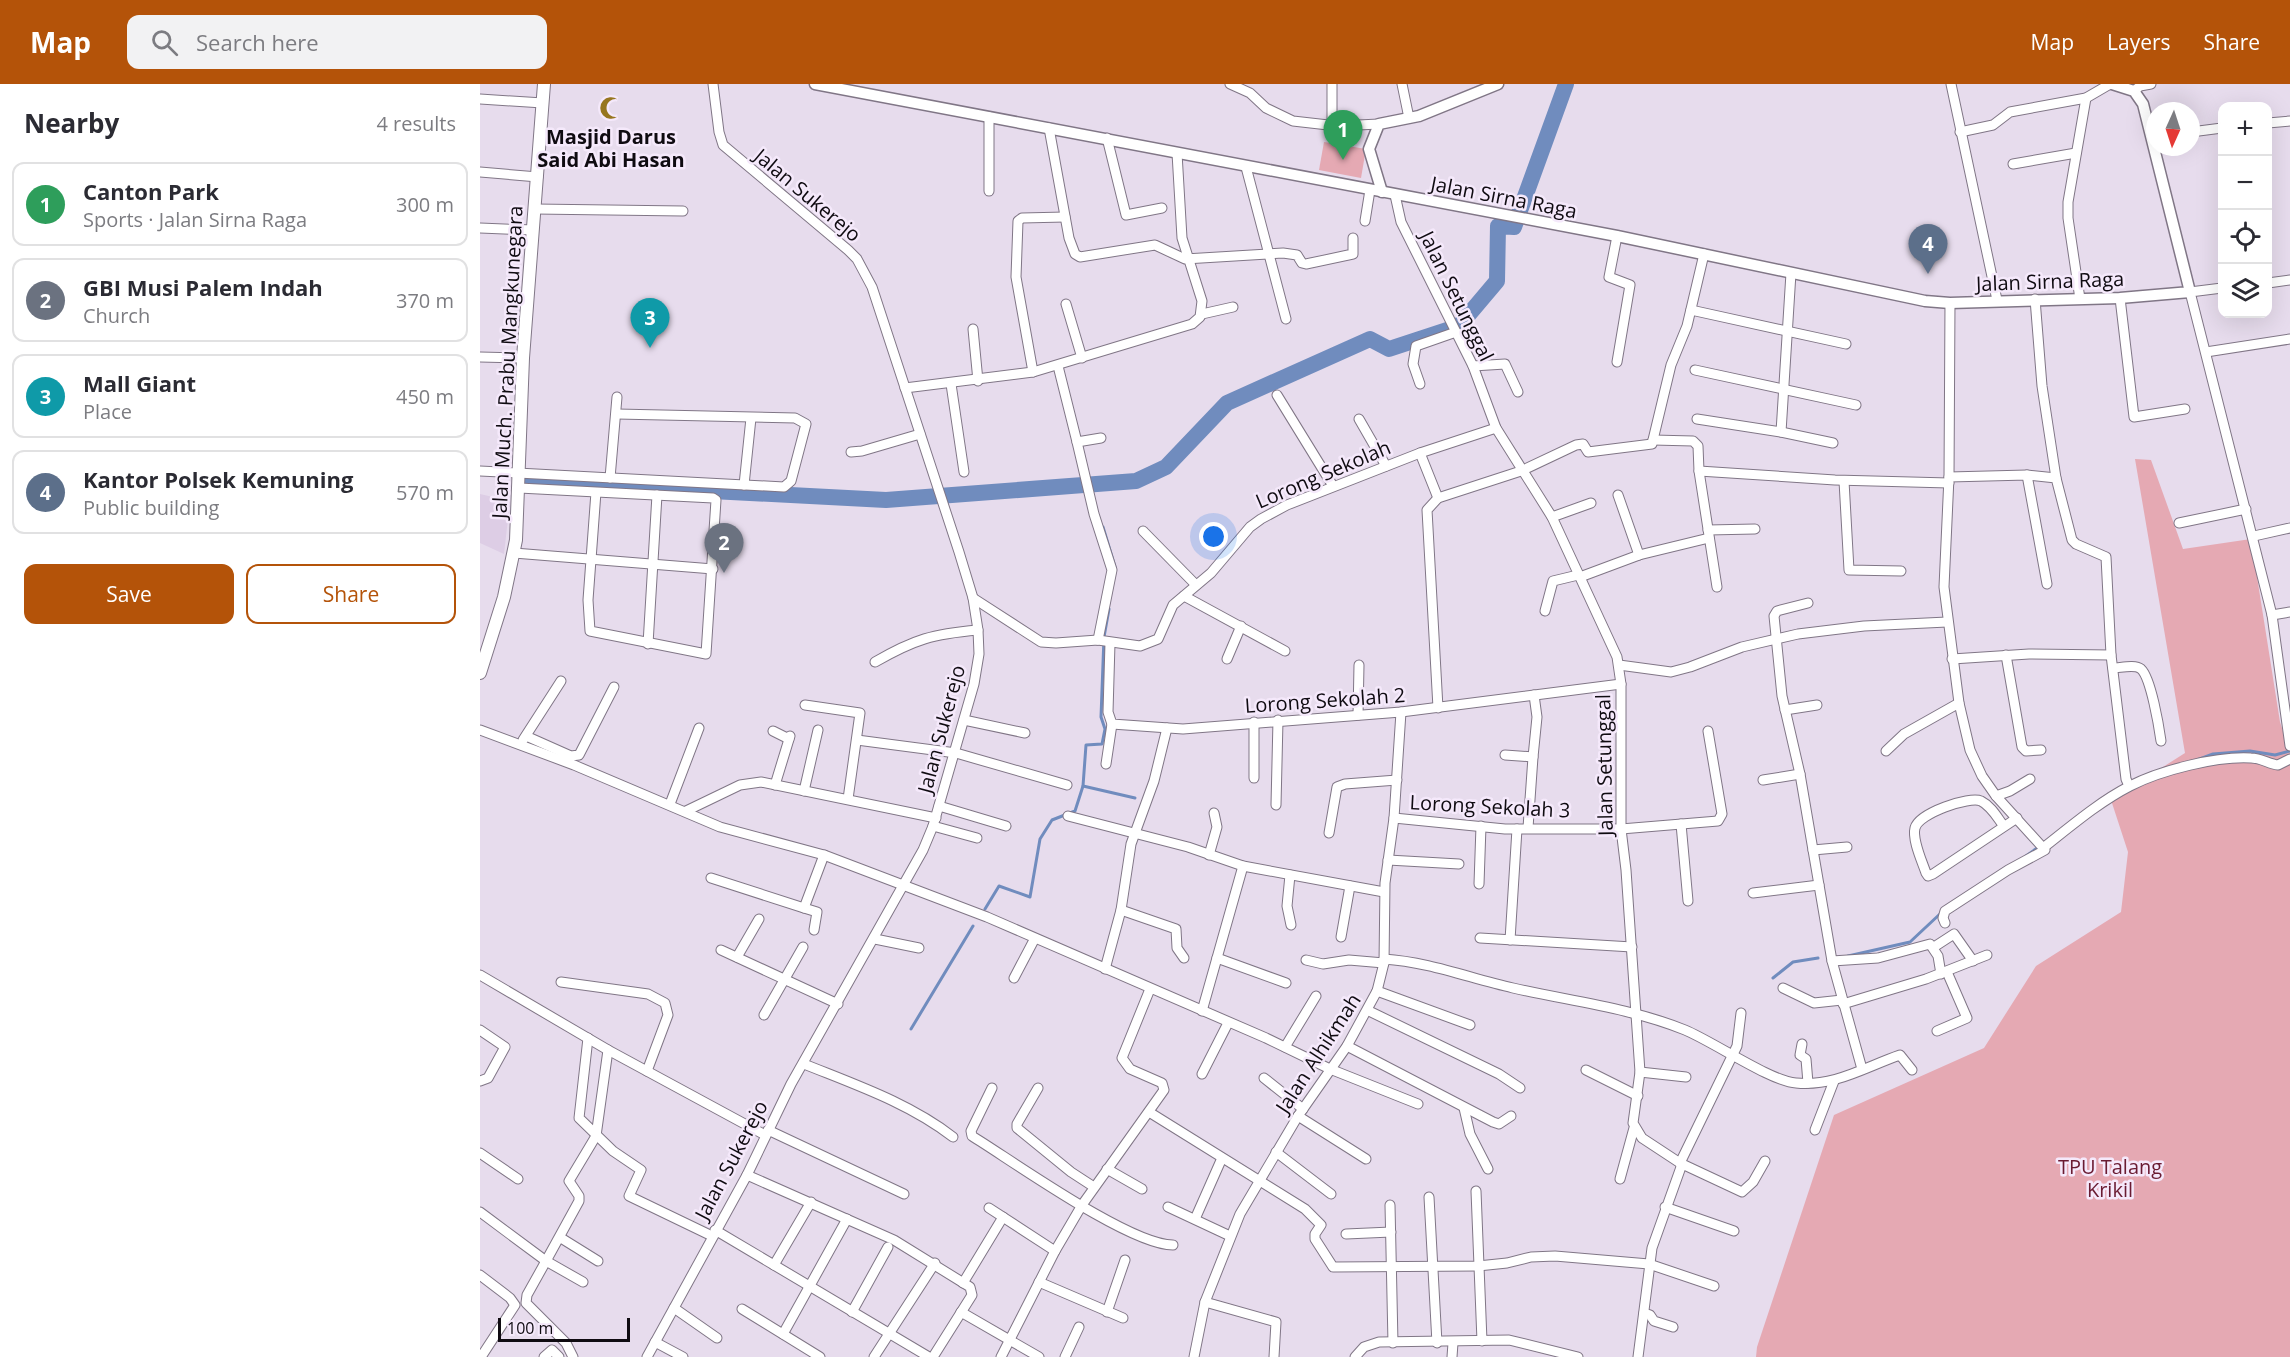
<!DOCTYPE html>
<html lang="en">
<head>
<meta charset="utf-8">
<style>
  :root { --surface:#fff; --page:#f2f2f3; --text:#2b2b33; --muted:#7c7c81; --line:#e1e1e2; --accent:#b45309 }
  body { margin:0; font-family:"Open Sans",sans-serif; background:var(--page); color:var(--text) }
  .controls { position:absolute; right:18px; top:18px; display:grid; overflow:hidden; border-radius:12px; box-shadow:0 6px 24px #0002 }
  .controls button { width:54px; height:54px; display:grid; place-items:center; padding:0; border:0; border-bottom:2px solid var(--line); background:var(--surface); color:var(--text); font:30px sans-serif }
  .compass { position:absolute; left:1666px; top:18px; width:54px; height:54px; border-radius:50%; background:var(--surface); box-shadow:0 6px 24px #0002; rotate:183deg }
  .scale { position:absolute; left:18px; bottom:15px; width:132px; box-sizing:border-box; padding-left:6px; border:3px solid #0f0b11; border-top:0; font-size:16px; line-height:21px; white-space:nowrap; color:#0f0b11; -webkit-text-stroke:4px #f5e9fb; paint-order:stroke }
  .you { position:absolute; left:734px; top:453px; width:21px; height:21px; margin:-15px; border:4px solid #fff; border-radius:50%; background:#1a73e8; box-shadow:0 0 0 9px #1a73e833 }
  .badge { display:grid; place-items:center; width:39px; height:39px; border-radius:50%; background:var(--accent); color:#fff; font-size:20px; font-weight:700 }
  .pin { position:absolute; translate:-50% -50px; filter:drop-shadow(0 2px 3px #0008) }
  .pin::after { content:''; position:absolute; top:32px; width:21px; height:18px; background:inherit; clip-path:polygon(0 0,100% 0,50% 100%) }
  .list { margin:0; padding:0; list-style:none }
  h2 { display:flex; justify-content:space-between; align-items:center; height:78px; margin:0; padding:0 24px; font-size:26px }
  h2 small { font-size:20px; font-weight:400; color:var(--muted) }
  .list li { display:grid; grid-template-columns:39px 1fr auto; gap:18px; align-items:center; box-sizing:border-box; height:84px; margin:0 12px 12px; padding:0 12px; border:2px solid var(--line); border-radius:12px }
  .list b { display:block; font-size:22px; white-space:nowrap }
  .list p { margin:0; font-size:20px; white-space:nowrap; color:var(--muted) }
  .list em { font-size:20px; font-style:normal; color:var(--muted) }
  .actions { display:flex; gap:12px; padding:18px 24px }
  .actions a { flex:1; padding:14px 0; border:2px solid var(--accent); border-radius:12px; text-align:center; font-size:21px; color:var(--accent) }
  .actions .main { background:var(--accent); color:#fff }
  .icon { flex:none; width:33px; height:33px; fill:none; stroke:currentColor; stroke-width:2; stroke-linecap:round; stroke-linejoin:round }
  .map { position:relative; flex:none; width:1810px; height:1273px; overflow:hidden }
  header { display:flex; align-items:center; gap:36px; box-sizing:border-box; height:84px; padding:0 30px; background:var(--accent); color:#fff }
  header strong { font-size:28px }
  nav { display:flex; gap:33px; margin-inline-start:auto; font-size:21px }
  .search { width:420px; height:54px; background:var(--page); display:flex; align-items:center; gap:15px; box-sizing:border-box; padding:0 21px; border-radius:12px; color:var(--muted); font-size:22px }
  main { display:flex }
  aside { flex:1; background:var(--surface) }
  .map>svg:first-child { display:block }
  .built { fill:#ddcde5 }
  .green { fill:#e5a9b3 }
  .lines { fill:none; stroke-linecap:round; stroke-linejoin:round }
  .stream { stroke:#708cbe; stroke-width:3 }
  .river { stroke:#708cbe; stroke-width:16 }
  .minor-casing { stroke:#807686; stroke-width:11 }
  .tertiary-casing { stroke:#807686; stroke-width:13 }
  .secondary-casing { stroke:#807686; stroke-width:14 }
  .minor { stroke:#fff; stroke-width:9 }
  .tertiary { stroke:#fff; stroke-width:10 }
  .secondary { stroke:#fff; stroke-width:12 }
  .labels { text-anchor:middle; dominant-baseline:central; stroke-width:5; stroke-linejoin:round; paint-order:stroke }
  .poi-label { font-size:20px; font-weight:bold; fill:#0f0b11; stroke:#f5e9fb }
  .street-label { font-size:20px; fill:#0f0b11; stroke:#f5e9fb }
  .park-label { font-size:20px; fill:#6a1b32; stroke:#f5e9fb }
</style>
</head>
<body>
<header>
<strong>Map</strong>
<div class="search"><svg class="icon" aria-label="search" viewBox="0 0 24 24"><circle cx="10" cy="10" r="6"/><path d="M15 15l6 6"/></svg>Search here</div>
<nav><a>Map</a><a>Layers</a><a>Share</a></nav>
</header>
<main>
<aside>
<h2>Nearby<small>4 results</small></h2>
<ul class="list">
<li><span class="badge" style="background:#2e9e5b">1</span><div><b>Canton Park</b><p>Sports · Jalan Sirna Raga</p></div><em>300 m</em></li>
<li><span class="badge" style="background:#6b7280">2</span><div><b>GBI Musi Palem Indah</b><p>Church</p></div><em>370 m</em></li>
<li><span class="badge" style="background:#0f9aa8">3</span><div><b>Mall Giant</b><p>Place</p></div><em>450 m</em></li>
<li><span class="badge" style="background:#5c6f8a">4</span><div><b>Kantor Polsek Kemuning</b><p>Public building</p></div><em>570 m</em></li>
</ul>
<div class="actions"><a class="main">Save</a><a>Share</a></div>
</aside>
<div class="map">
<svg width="1810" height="1273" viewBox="0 0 1810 1273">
  <rect width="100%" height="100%" fill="#e7dced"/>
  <path class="built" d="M0 410 30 417 24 470 0 459Z"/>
  <g class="green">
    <path d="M844 58 886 65 881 94 839 86Z"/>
    <path d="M1655 375 1671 376 1703 465 1771 455 1800 638 1810 669V1273H1276L1277 1263 1354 1031 1504 964 1556 882 1641 828 1648 768 1631 716 1705 669Z"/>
  </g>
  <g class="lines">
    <g class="stream">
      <path d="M623 443 635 483"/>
      <path d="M1717 676 1733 670 1770 667 1795 671 1810 667"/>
      <path d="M603 702 655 714"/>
      <path d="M1546 772 1560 762"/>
      <path d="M505 825 519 802 550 813 560 755 572 736 595 727 603 702 606 661 622 660 625 645 621 633 624 553 629 525"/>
      <path d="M1368 872 1430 858 1461 829"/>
      <path d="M1293 894 1313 878 1338 874"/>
      <path d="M431 945 493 842"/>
    </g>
    <path class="river" d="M40 397 406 416 656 397 686 383 747 319 890 255 909 265 979 242 1017 197 1018 142 1034 143 1086 0"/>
    <g class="minor-casing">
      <g id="minor">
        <path d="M750 0 770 9 786 24 813 37 857 42 899 40"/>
        <path d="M852 0V42"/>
        <path d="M922 0 929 34"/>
        <path d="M1471 0 1517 216"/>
        <path d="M1654 7 1660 2 1671 0"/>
        <path d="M0 15 63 19"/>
        <path d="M1788 39 1810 37"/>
        <path d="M569 44 589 154 595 170 600 173 675 161 705 175 803 169 817 171 822 179 826 180 873 170V154"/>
        <path d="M1480 48 1513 41 1530 28 1606 14 1630 0"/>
        <path d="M1711 48 1742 44"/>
        <path d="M627 54 646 131 682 124"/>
        <path d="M1533 80 1596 69"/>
        <path d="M766 83 806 235"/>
        <path d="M0 88 58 93"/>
        <path d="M509 107V33"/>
        <path d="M915 111 921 138 993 282 1016 344 1072 433 1137 573 1141 600V745L1146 786 1160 988 1153 1039 1162 1054 1200 1079 1201 1083 1172 1164 1158 1273"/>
        <path d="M55 125 203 127"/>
        <path d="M885 137 890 106"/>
        <path d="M0 144 53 146"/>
        <path d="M1137 152 1129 193 1150 201 1137 278"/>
        <path d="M1788 199 1810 196"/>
        <path d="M1742 204 1710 208 1792 531 1810 662"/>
        <path d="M1640 214 1654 333 1705 325"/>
        <path d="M1555 215 1562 302 1576 394"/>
        <path d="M1600 215 1588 134V118L1606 14"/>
        <path d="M586 220 602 274"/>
        <path d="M1211 226 1366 260"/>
        <path d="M722 230 753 223"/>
        <path d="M493 245 498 297"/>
        <path d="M1726 268 1810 255"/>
        <path d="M0 273 43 274"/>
        <path d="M578 282 597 358 621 354"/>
        <path d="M993 282 1025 280 1038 308"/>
        <path d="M1215 286 1376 321"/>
        <path d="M553 288 536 193 538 137 542 134 585 133"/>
        <path d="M471 300 484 388"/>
        <path d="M940 300 933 280 936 262 976 248"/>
        <path d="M425 304 553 288 712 240 720 233 722 217 702 154 697 69"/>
        <path d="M797 311 853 402"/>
        <path d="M879 335 906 382"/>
        <path d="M1217 335 1301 348 1311 189"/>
        <path d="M1301 348 1353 359"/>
        <path d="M1173 356 1213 357 1218 362 1219 387 1237 503"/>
        <path d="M597 358 614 430 632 486 618 556"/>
        <path d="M371 368 382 367 440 350"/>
        <path d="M940 369 958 414"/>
        <path d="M0 387 304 403 311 397 326 340 315 334 137 330"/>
        <path d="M1219 387 1355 396 1469 399"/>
        <path d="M1547 391 1567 500"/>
        <path d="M1469 393 1547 391 1576 394 1592 456 1596 460 1626 473 1631 571 1646 695 1649 702"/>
        <path d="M130 394 137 313"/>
        <path d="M1364 397 1369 486 1421 487"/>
        <path d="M264 401 271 334"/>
        <path d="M39 404 233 414 236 416 226 570 110 547 108 516 116 408"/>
        <path d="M1138 411 1159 471"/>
        <path d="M1072 433 1111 419"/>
        <path d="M1699 439 1766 425"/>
        <path d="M1228 446 1275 445"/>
        <path d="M663 447 716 501"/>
        <path d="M1774 452 1810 444"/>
        <path d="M34 469 233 485"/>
        <path d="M1100 493 1159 471 1229 454"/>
        <path d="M704 512 805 567"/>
        <path d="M493 514 561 558 576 559 618 556 660 562 678 555 693 521 731 489 770 443 781 435 807 421 940 369 1016 344"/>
        <path d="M1328 519 1297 527 1294 532 1302 612 1320 690 1352 877 1382 985"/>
        <path d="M1065 527 1073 497 1098 491"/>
        <path d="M1792 531 1810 528"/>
        <path d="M630 559 628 628 632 640 703 645 921 628 1141 600"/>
        <path d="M168 560 177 411"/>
        <path d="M1526 571 1542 663 1546 667 1561 666"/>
        <path d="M747 575 761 542"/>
        <path d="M1472 575 1549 570 1631 571"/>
        <path d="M395 578C435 555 453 550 498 546"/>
        <path d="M1139 581 1191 588 1210 583 1262 563 1318 550 1384 542 1467 538"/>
        <path d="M1633 584C1640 584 1655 580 1661 585 1671 594 1679 643 1681 657"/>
        <path d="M325 621 380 629 368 715"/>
        <path d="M958 624 947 426 958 414 1041 387 1096 361 1103 360 1108 368 1172 360 1191 281 1207 242 1224 170"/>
        <path d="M1305 626 1337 621"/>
        <path d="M878 631 879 581"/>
        <path d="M484 636 545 649"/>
        <path d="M774 638V694"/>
        <path d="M0 646 94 681 240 743 344 771 507 833 786 954 850 985 938 1020"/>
        <path d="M293 647 309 655"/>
        <path d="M46 652 91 672 99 671 134 603"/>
        <path d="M43 656 81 597"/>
        <path d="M377 656 476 669 587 701"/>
        <path d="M1406 667 1424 650 1479 619"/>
        <path d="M1025 671 1053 673 1057 633 1054 611"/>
        <path d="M626 680 632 640"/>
        <path d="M1283 696 1320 690"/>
        <path d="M295 701 310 652"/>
        <path d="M324 707 338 646"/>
        <path d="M1516 712 1530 707 1550 695"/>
        <path d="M190 720 219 644"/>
        <path d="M796 721 798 636"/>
        <path d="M459 722 526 742"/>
        <path d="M206 727 260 701 281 698 456 734"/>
        <path d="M588 732 708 763 763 782 904 808"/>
        <path d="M914 734 1025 745H1141L1238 737 1242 730 1228 647"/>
        <path d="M1201 740 1208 817"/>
        <path d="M1523 741C1517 733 1511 722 1501 717 1489 712 1439 729 1435 744 1432 756 1442 777 1446 789L1448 792 1453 790 1537 734"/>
        <path d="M453 742 497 754"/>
        <path d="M1048 744 1053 673"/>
        <path d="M849 749 857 703 865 700 917 696"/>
        <path d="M1563 764C1591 742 1619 718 1650 702 1681 686 1737 672 1771 674 1781 674 1789 680 1798 681L1810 675"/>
        <path d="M1333 766 1367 763"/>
        <path d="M729 771 737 743 734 729"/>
        <path d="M908 776 979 780"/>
        <path d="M810 791 807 822 811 841"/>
        <path d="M231 794 324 824"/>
        <path d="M999 800 1001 742"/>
        <path d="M1273 809 1339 801"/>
        <path d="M641 826 696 845 697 864 704 874"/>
        <path d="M1465 839 1463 834 1465 827 1528 786 1565 766 1516 712 1502 692 1490 666 1479 619 1464 503 1469 393 1470 219"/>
        <path d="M334 846 337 828 324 824 344 771"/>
        <path d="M861 853 870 802"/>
        <path d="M1000 854 1152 863"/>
        <path d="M395 855 439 864"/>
        <path d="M1030 856 1037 745"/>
        <path d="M1454 863 1474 850 1493 877"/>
        <path d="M241 866 358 920"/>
        <path d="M257 873 279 835"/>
        <path d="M737 874 806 899"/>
        <path d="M904 875C949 878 989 894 1033 904 1090 917 1151 924 1205 946 1232 957 1292 998 1316 999 1354 1003 1385 983 1420 971L1432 986"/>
        <path d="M826 876 843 880 869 876 904 879"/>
        <path d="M1352 877 1398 874 1450 860 1458 872 1461 890"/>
        <path d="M625 885 641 826 651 760 674 697 687 644"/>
        <path d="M0 891 128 966 285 1051"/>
        <path d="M534 894 554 856"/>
        <path d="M81 898 168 910 185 919 188 931 167 987"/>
        <path d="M1303 904 1334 919 1362 916"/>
        <path d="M897 907 990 941"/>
        <path d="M1363 920 1446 895 1507 871"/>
        <path d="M722 927 763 782"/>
        <path d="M889 927 1019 990 1040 1004"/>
        <path d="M1261 929 1257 962 1200 1079 1262 1108 1273 1098 1285 1077"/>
        <path d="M284 931 323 863"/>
        <path d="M0 946 25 963 8 994 0 997"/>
        <path d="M1457 947 1487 934 1467 888"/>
        <path d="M108 954 99 1034 133 1067 161 1086 149 1112 232 1152"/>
        <path d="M1322 960 1320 971 1326 975 1328 999"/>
        <path d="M867 962 1013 1038 1019 1040 1031 1032"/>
        <path d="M805 963 836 912"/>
        <path d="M324 980C376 1001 429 1019 473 1053"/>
        <path d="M1106 986 1158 1012"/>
        <path d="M1160 988 1206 993"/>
        <path d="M722 990 748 939"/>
        <path d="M784 994 823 1025"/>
        <path d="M512 1004 491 1047 492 1052C534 1078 650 1161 693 1161"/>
        <path d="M558 1004 537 1040V1044L591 1088 614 1103"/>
        <path d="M984 1024 990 1050 1008 1085"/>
        <path d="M669 1028 825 1125 841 1141 835 1150V1155L853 1183 998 1182 1027 1179 1051 1173 1075 1172 1169 1180 1234 1202"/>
        <path d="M818 1032 886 1075"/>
        <path d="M288 1046 424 1110"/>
        <path d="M1335 1046 1354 997"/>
        <path d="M796 1068 851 1110"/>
        <path d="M0 1069 38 1095"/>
        <path d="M627 1085 662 1105"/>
        <path d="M267 1091 414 1156 490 1203 492 1211 453 1273"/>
        <path d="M1140 1095 1154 1044"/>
        <path d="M996 1107 1002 1257"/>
        <path d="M949 1113 957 1259"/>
        <path d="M910 1121 913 1259"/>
        <path d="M688 1123 750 1152"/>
        <path d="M1185 1123 1254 1147"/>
        <path d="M509 1124 575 1167"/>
        <path d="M0 1128 66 1177 47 1211 46 1219 86 1259 93 1273"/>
        <path d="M715 1135 742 1074"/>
        <path d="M235 1146 449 1273"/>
        <path d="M866 1150 911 1148"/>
        <path d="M81 1154 118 1177"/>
        <path d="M294 1181 331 1118"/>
        <path d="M0 1191 30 1214 35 1221 1 1273"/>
        <path d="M103 1198 66 1177 99 1117V1112L89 1097 116 1052 128 966"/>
        <path d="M559 1198 643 1234"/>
        <path d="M483 1199 523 1133"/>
        <path d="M725 1218 796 1238 794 1273"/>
        <path d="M194 1224 237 1254"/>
        <path d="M262 1225 340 1273"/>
        <path d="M372 1228 408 1163"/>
        <path d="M481 1228 559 1273"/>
        <path d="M627 1228 645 1176"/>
        <path d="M1164 1229 1170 1231 1174 1237 1193 1243"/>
        <path d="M303 1250 367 1135"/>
        <path d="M175 1258 203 1273"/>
        <path d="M64 1273 72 1266 79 1273"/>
        <path d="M167 1273 267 1091 311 1000 443 766 453 742 494 600 499 570 498 546 493 514 479 468 392 203 377 175 368 166 243 61 239 48 233 0"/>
        <path d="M394 1273 455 1179"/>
        <path d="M521 1273 575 1167 602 1121 684 1006 682 999 650 985 642 974 670 905"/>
        <path d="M585 1273 599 1243"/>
        <path d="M714 1273 725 1218 760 1130 818 1032 867 962 897 907 904 879 905 799 914 734 921 628"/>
        <path d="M875 1273 884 1263 899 1258 1029 1256 1098 1273"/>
        <path d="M972 1273 973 1259"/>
      </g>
    </g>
    <g class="tertiary-casing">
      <g id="tertiary">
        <path d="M335 0 1137 152 1445 217 1470 219 1640 214 1710 208 1663 20 1654 7 1632 0"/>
        <path d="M902 108 889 65 899 40 939 32 1018 0"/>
      </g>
    </g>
    <g class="secondary-casing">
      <path id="secondary" d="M0 589 24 513 36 456 43 274 64 0"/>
    </g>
    <use href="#minor" class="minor"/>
    <use href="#tertiary" class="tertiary"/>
    <use href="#secondary" class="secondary"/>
  </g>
  <defs>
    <g id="mosque-bare" transform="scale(1.8)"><path d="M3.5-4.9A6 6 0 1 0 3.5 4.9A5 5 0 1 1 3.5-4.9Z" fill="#97761f" stroke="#f5e9fb" stroke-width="2.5" paint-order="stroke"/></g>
  </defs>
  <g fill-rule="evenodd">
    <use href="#mosque-bare" x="131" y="24"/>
  </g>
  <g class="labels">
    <g class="poi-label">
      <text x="131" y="52">Masjid Darus<tspan x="131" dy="23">Said Abi Hasan</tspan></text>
    </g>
    <g class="street-label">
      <text transform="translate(328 111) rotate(40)">Jalan Sukerejo</text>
      <text transform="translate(1024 113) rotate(11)">Jalan Sirna Raga</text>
      <text transform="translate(1570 197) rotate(-2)">Jalan Sirna Raga</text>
      <text transform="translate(977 212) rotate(64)">Jalan Setunggal</text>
      <text transform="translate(27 278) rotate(-87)">Jalan Much. Prabu Mangkunegara</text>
      <text transform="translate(843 390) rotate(-23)">Lorong Sekolah</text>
      <text transform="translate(845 616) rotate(-4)">Lorong Sekolah 2</text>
      <text transform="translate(461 645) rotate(-75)">Jalan Sukerejo</text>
      <text transform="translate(1124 681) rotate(-91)">Jalan Setunggal</text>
      <text transform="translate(1010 722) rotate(3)">Lorong Sekolah 3</text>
      <text transform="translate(838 969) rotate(-57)">Jalan Alhikmah</text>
      <text transform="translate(251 1076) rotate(-62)">Jalan Sukerejo</text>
    </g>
    <g class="park-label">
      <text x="1630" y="1082">TPU Talang<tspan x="1630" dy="23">Krikil</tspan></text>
    </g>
  </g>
</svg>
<div class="controls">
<button>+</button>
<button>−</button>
<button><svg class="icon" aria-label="locate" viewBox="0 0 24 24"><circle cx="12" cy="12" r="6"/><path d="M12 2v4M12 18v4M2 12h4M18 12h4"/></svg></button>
<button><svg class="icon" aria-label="layers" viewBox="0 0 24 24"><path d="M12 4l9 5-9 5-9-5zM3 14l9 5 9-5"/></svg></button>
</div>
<svg class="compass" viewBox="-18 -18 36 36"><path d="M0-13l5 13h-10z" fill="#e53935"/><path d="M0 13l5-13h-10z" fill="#7c7c81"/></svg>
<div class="scale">100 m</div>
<div class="you"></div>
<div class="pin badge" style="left:863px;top:76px;background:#2e9e5b">1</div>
<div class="pin badge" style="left:244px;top:489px;background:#6b7280">2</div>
<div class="pin badge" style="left:170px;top:264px;background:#0f9aa8">3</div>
<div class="pin badge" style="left:1448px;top:190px;background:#5c6f8a">4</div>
</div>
</main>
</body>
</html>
